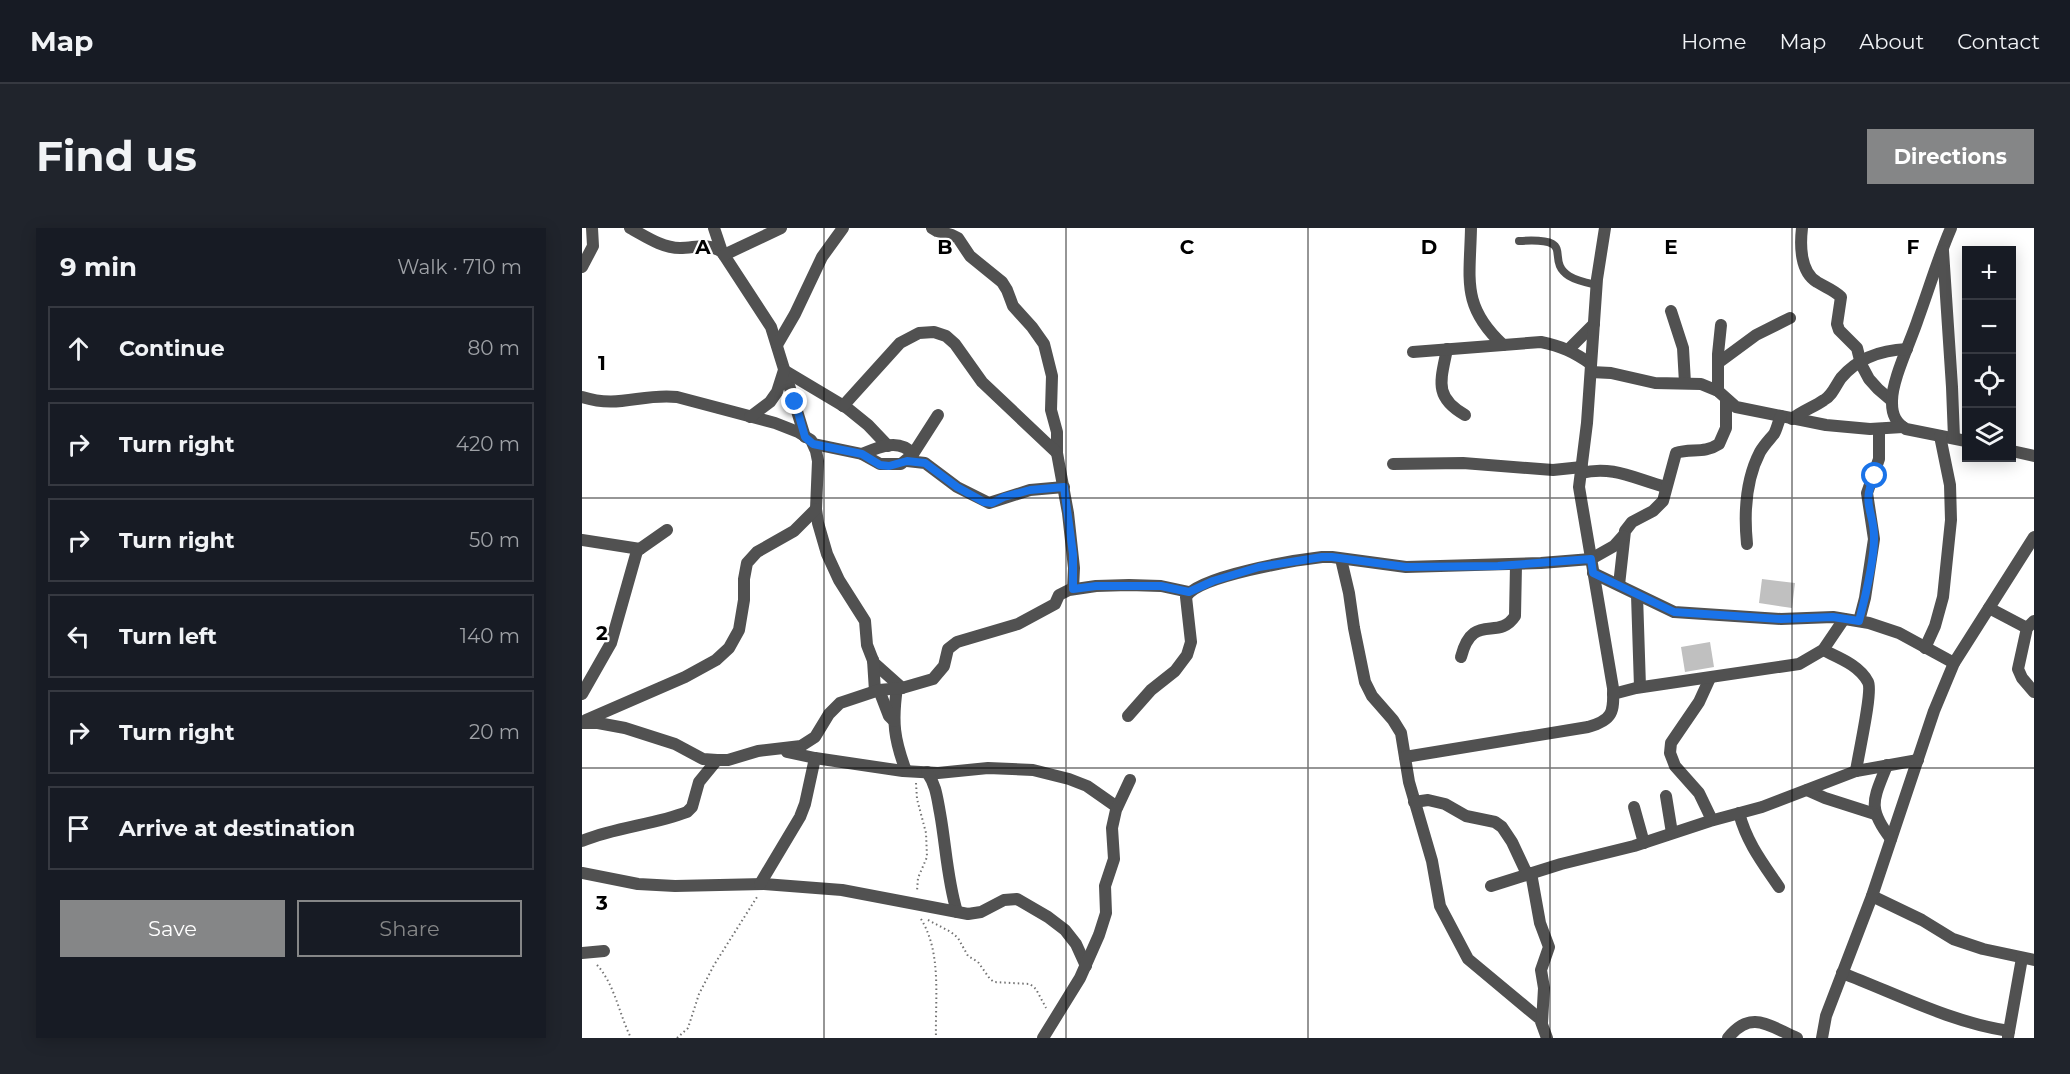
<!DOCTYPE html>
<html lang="en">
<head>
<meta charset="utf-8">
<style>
  :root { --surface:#171b24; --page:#20242c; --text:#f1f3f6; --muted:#9ea1a6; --line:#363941; --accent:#858687 }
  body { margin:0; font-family:Montserrat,sans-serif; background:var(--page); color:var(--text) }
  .controls { position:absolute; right:18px; top:18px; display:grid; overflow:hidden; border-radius:0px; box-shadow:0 3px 15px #0003 }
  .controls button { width:54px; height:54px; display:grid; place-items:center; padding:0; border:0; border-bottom:2px solid var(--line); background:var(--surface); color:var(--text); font:30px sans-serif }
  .stop { position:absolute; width:18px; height:18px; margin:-14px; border:4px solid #1a73e8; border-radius:50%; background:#fff }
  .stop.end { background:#1a73e8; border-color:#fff; box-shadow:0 2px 6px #0008 }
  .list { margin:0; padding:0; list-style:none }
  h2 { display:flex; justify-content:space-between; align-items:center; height:78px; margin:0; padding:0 24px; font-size:26px }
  h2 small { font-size:20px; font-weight:400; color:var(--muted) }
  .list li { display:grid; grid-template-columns:39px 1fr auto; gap:18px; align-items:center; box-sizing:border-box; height:84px; margin:0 12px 12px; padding:0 12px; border:2px solid var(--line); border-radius:0px }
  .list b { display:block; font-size:22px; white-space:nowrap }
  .list em { font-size:20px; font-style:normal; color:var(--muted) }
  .actions { display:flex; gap:12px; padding:18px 24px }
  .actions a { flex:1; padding:14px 0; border:2px solid var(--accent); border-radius:0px; text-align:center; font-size:21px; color:var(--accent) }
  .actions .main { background:var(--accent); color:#fff }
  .icon { flex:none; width:33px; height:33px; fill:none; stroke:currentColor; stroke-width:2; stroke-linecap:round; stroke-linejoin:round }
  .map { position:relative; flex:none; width:1452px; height:810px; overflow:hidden; border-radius:0px }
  header { display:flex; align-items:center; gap:36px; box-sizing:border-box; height:84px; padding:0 30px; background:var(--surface); border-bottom:2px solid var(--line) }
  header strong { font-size:28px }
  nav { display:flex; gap:33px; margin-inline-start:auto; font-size:21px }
  .intro { display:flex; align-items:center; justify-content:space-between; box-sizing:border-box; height:144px; padding:0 36px }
  h1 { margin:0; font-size:42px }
  .button { padding:15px 27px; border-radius:0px; background:var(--accent); color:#fff; font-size:21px; font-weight:700 }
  main { display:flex; gap:36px; padding:0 36px }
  aside { flex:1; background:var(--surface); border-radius:0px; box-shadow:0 3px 15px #0003 }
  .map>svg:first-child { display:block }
  .building { fill:#c0c0c0 }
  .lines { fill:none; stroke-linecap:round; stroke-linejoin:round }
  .path { stroke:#737373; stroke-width:2; stroke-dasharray:1.5 3; stroke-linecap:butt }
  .lane { stroke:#515151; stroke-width:8 }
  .street { stroke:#515151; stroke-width:12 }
  .route { stroke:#1a73e8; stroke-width:8 }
  .grid { fill:none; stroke:#000; stroke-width:1.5; stroke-opacity:0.55 }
  .grid-label { font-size:20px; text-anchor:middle; font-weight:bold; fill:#000; stroke:#fff; stroke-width:4.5; stroke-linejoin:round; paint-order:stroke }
</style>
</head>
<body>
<header>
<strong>Map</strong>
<nav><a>Home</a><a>Map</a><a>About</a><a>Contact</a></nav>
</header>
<div class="intro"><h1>Find us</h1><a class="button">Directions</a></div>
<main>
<aside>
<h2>9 min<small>Walk · 710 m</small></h2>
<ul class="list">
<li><svg class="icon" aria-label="ahead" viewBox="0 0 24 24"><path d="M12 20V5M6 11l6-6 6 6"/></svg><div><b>Continue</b></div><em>80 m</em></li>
<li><svg class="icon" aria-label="right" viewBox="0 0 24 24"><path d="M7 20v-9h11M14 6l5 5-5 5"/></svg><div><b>Turn right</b></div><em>420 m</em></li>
<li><svg class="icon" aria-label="right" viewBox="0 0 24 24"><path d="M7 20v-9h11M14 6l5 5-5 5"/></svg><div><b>Turn right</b></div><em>50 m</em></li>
<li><svg class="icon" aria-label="left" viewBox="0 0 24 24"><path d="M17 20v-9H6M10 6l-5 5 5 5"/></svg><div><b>Turn left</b></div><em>140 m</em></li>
<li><svg class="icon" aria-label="right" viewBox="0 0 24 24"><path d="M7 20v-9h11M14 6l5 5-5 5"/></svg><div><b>Turn right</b></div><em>20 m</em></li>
<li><svg class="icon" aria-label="arrive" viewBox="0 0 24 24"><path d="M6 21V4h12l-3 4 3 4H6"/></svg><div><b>Arrive at destination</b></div></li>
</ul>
<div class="actions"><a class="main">Save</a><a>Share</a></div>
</aside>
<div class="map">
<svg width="1452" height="810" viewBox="0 0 1452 810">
  <rect width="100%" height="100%" fill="#fff"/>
  <g class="building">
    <path d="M1180 351 1213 355 1210 380 1177 375Z"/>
    <path d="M1128 414 1132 439 1103 444 1099 419Z"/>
  </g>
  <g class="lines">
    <g class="path">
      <path d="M334 555 335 571 344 605 345 629 336 650 335 663"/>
      <path d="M339 691C360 725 353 771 354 810"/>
      <path d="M346 692 369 704 376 710 386 728 396 734 408 751 412 754 448 756 454 761 464 780"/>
      <path d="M15 737C33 757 37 786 49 810"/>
      <path d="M95 810 106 800 117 766 132 737 175 669"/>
    </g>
    <path class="lane" d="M937 13C998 9 961 31 987 48 995 53 1006 55 1015 57"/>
    <g class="street">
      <path d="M48 0C63 8 80 20 98 20 114 20 125 14 140 24L189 99 223 209"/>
      <path d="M132 0 140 24"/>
      <path d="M350 0 355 3 370 7 376 10 388 28 420 54 425 62 431 78 450 99 462 116 470 148 469 182 475 204V225L486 285 492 340 491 361"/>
      <path d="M889 0C888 52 879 78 921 117"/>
      <path d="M1220 0C1218 17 1218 44 1235 54 1243 59 1252 62 1259 69L1255 96 1257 102 1275 120 1279 136 1287 151 1296 161 1310 173"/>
      <path d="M1369 0C1356 30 1347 61 1336 91 1329 113 1309 153 1310 175 1310 187 1314 195 1324 201L1384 213"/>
      <path d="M1361 23 1370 159 1372 210"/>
      <path d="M142 27 199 0"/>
      <path d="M0 39 11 18 10 0"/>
      <path d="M1089 83 1101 120 1103 155"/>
      <path d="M195 117 213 86 240 29 261 0"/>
      <path d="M865 121C859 152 851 169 883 187"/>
      <path d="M987 121 1012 96"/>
      <path d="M831 124 959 114C979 118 992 124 1009 136"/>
      <path d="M1136 135 1174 107 1208 90"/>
      <path d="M203 143 265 180 286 197 306 218"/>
      <path d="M1009 144 1029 145 1073 155 1119 156 1136 163 1154 179 1244 197 1288 201 1321 199"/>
      <path d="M1136 163V126L1139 97"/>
      <path d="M0 169C37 181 59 165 95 169L193 195 216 204 229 212 234 223 236 233 234 281 236 295 245 326 257 352 283 393 285 417 292 435 320 460"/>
      <path d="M261 178 318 115 337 105 352 104 364 108 373 116 400 154 475 225"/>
      <path d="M168 189 188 174 195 164 202 142"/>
      <path d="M1210 191C1220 183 1232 179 1242 172 1250 168 1254 157 1259 150 1276 130 1300 122 1325 121"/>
      <path d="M232 216 280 226 298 236H319L331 226 356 187"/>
      <path d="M1430 223 1452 228"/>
      <path d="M280 226C297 219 317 210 331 226"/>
      <path d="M325 233 343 235 375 259 407 275 448 262 482 259"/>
      <path d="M811 236 881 235 971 242 1000 239"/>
      <path d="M999 245C1031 237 1053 251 1084 259"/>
      <path d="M0 312 58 321"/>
      <path d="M1165 316C1162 286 1164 251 1178 224 1182 217 1187 212 1192 206 1195 201 1196 194 1199 188"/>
      <path d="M759 331 767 365 772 400 783 454 790 468 811 492 819 505 827 554 850 633 858 678 886 731 958 791 965 810"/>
      <path d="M1011 345 1092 384 1199 391 1251 389 1287 395 1317 405 1372 435"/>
      <path d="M1037 357 1043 303 1050 294 1071 283 1081 273 1094 225C1109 220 1122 226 1137 216L1144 200V172"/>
      <path d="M1055 367 1058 459"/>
      <path d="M1407 380 1445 400"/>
      <path d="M1277 393 1283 370 1292 311 1285 265 1297 231V201"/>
      <path d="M1452 393 1445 400 1436 441 1440 450 1452 464"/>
      <path d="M1343 420 1353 398 1361 369 1369 292 1368 257 1358 208"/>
      <path d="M1241 422C1257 430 1277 437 1286 454 1291 463 1276 528 1274 543"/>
      <path d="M879 429C891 383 916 414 933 388L934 337"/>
      <path d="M291 432 293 463"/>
      <path d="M1128 450 1117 474 1089 515 1088 525 1093 538 1117 565 1130 592"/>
      <path d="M315 460C310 494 312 511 324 543"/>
      <path d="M297 462 307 488 312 493"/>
      <path d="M0 466 29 415 55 323 85 302"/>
      <path d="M1031 466 1054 460 1217 436 1241 422 1262 391"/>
      <path d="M546 488 569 462 593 443 605 427 609 414 604 369C616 348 714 332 740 329H750L824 339 959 335 1009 331 1032 318 1041 308"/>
      <path d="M4 492 103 449 134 432 147 420 157 402 162 372V351L165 335 175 324 212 303 234 281"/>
      <path d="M0 495H16L43 500 93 516 121 531 135 532H146L176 523 219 518 233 509 247 486 258 475 297 462 320 460 351 451 362 438 366 421 375 414 436 396 473 376 477 367 487 362 514 358 547 357 579 358 607 364"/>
      <path d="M205 524 233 530 321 543 356 545 406 540 451 542 487 551 505 558 535 579"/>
      <path d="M823 529 1006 499C1031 492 1032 484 1031 460L997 259 1005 195 1015 51 1023 0"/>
      <path d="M1305 537C1292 571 1284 579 1309 611"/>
      <path d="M345 544C354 557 355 569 358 585 364 618 365 651 375 684"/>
      <path d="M1225 562 1243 570 1293 586"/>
      <path d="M1084 568 1090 605"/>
      <path d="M832 574 846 572 863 576 884 588 913 594 920 599 930 614 945 646"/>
      <path d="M1052 579 1062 615"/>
      <path d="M1157 585C1165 615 1180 634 1197 659"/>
      <path d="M0 613C34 599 71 597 105 584L110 579 117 554 135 532"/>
      <path d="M0 645 56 656 93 658 182 656 260 662 386 686 399 684 422 672 435 671 466 689 483 702 494 716 504 738"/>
      <path d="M949 645 958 695 967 719 959 742 962 760 960 795"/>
      <path d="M178 656 218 589 223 576 233 530"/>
      <path d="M909 658 979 636 1052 618 1128 593 1180 579 1274 543 1336 532"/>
      <path d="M1290 668 1340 692 1371 711 1401 721 1452 732"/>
      <path d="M0 725 22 723"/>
      <path d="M1260 745C1315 766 1368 794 1427 803"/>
      <path d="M1426 809 1440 730"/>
      <path d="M461 810 498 750 517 707 524 685 523 658 532 631 530 600 534 582 548 552"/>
      <path d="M1146 810C1169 781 1187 798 1215 810"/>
      <path d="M1240 810 1244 788 1290 668 1352 483 1372 435 1452 309"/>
    </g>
  </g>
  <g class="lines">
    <path class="route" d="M213 174 223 209 231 216 280 226 298 237 307 238 325 233 343 235 375 259 402 274 410 275 422 269 448 262 482 259 491 326V361L514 358H579L607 364 631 353 677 339 740 329H750L824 339 916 338 1009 331 1011 345 1092 384 1199 391 1251 389 1277 393C1283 370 1292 334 1292 311 1293 284 1278 276 1293 248"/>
  </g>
  <path class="grid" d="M242 0V810M484 0V810M726 0V810M968 0V810M1210 0V810M0 270H1452M0 540H1452"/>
  <g class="grid-label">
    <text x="121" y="26">A</text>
    <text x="363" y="26">B</text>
    <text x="605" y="26">C</text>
    <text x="847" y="26">D</text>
    <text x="1089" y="26">E</text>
    <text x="1331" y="26">F</text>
    <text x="20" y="142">1</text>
    <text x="20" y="412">2</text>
    <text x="20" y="682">3</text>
  </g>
</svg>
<div class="controls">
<button>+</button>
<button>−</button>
<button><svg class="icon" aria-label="locate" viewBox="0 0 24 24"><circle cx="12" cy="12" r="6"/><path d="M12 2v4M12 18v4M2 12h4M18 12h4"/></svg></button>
<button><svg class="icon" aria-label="layers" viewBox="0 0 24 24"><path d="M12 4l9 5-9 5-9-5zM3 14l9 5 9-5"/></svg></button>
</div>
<div class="stop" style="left:1293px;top:248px"></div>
<div class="stop end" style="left:213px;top:174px"></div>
</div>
</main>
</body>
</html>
